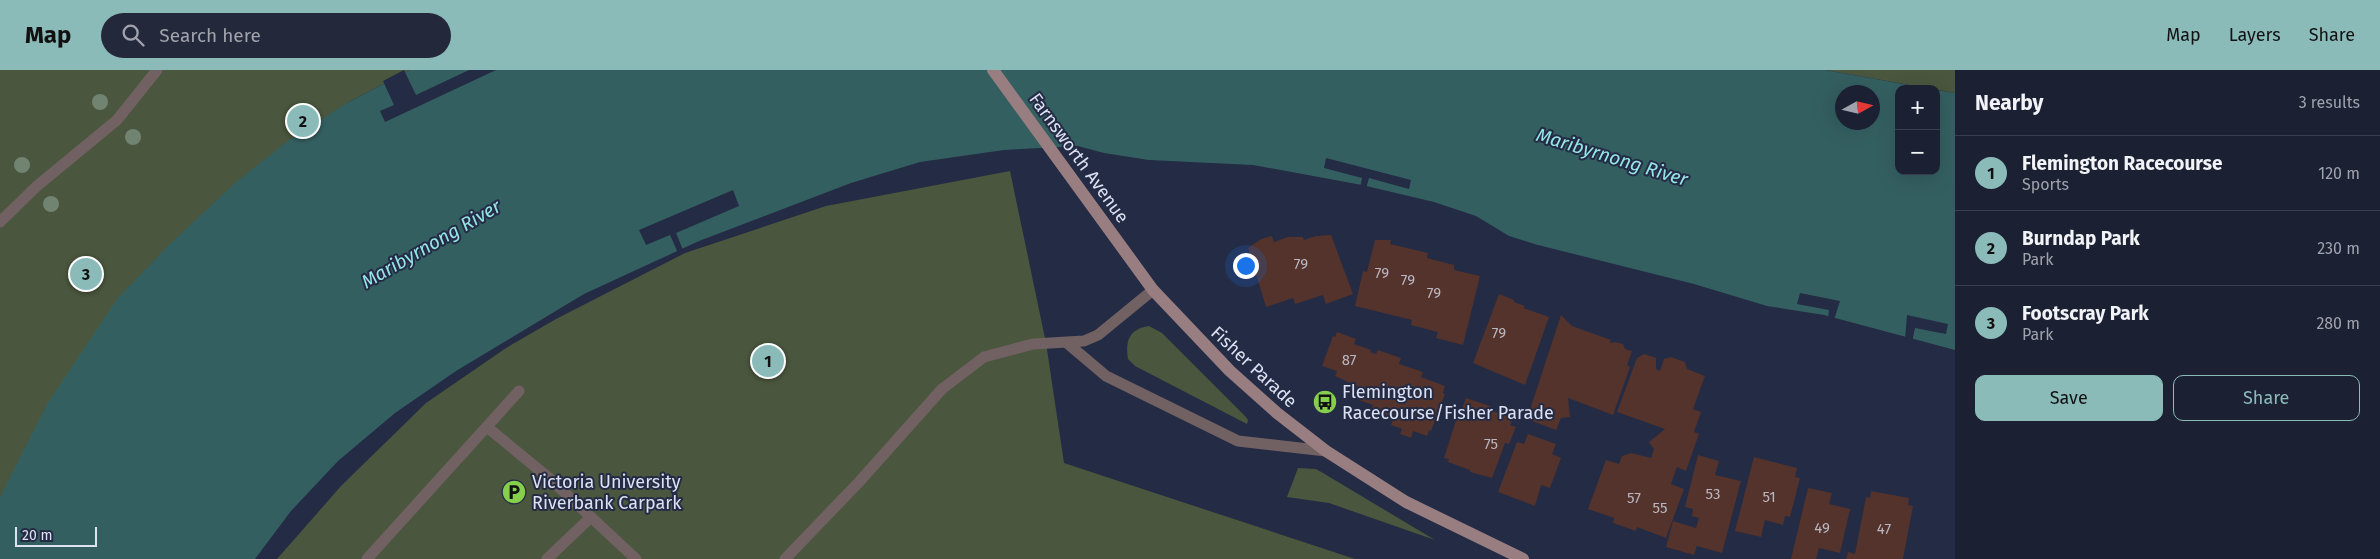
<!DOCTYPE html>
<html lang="en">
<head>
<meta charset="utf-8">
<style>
  :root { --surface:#1b2033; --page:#24283b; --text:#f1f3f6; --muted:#a0a3ac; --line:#393e4e; --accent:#8bbbb9 }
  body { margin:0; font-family:"Fira Sans",sans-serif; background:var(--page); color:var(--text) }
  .controls { position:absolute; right:15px; top:15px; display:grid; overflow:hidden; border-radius:10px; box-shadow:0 5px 20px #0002 }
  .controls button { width:45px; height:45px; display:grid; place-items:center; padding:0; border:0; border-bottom:1px solid var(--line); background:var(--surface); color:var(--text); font:25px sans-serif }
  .compass { position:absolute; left:1835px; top:15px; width:45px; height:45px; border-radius:50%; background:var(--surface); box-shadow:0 5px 20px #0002; rotate:82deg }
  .scale { position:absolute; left:15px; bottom:12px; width:82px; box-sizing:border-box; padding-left:5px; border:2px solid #dde2f3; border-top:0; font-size:14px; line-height:18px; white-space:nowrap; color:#dde2f3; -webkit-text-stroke:4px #242b44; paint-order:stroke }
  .you { position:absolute; left:1245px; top:195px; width:18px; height:18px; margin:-12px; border:4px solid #fff; border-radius:50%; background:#1a73e8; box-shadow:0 0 0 8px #1a73e833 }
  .badge { display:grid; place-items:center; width:32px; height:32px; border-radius:50%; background:var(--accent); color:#111; font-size:16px; font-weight:700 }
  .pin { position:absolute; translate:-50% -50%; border:2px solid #fff; box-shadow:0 1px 5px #0006 }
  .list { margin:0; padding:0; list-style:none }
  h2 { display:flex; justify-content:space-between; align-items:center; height:65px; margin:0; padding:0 20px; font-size:21px }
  h2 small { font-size:16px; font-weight:400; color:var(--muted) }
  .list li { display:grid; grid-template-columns:32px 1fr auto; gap:15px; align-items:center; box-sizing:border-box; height:75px; padding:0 20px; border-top:1px solid var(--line) }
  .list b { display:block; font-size:19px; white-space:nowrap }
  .list p { margin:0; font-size:16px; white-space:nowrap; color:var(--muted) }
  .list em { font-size:16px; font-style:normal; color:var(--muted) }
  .actions { display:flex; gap:10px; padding:15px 20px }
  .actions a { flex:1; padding:11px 0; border:1px solid var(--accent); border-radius:10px; text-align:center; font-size:18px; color:var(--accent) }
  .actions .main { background:var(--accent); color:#111 }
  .icon { flex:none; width:28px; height:28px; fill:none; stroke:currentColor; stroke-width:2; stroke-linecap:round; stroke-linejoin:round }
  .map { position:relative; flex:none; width:1955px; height:489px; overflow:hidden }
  header { display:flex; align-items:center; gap:30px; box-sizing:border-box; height:70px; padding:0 25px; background:var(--accent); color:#111 }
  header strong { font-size:24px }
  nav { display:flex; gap:28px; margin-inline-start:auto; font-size:18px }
  .search { width:350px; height:45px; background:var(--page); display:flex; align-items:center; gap:12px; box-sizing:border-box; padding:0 18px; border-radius:28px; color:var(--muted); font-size:19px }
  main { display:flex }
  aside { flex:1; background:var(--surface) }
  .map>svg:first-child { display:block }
  .green { fill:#4a563d }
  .water { fill:#345f61; fill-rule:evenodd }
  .pier { fill:#242b44 }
  .building { fill:#53332b }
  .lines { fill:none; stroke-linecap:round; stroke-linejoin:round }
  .lane { stroke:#726163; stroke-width:11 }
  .secondary { stroke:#997e81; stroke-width:12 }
  .tree { fill:#718371 }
  .labels { text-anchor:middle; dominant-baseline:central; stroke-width:4; stroke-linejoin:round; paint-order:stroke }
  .number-label { font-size:15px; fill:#bab6c1 }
  .street-label { font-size:18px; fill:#dde2f3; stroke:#242b44 }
  .poi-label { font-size:18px; fill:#dde2f3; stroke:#242b44; text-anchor:start }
  .water-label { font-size:19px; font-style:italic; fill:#95e5e7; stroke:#242b44 }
</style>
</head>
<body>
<header>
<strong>Map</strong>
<div class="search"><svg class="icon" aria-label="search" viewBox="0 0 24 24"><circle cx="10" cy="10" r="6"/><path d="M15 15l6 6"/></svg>Search here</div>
<nav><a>Map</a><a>Layers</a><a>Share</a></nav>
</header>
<main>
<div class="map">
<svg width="1955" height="489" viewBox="0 0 1955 489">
  <rect width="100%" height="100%" fill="#242b44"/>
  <g class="green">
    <path d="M0 0H410L347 33 0 460Z"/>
    <path d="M1825 0H1955V23Z"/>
    <path d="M1010 101 1046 273 1064 393 1355 489H277L341 416 426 333 506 278 556 249 685 183 826 136Z"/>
    <path d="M1149 256 1162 263 1245 346 1248 350 1247 354 1135 296 1128 289C1125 271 1129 259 1149 256Z"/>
    <path d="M1298 398 1316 399 1323 403 1435 470 1329 433 1287 427Z"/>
  </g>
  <path class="water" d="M410 0H1825L1931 19H1899V101H1936V20L1955 23V280L1824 245 1767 236 1694 214 1538 175 1509 166 1476 146 1434 132 1362 115 1253 95 1149 90 1104 83 1078 76 1004 80 920 92 851 113 699 171 584 224 456 301 395 343 338 391 291 441 255 489H0V427L47 334 117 229 169 175 236 112 289 70 347 33ZM1842 22H1872V52H1842Z"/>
  <g class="pier">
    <path d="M404 0 416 25 469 0H496L385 52 380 41 394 35 383 11Z"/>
    <path d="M1326 88 1411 110 1409 119 1369 108 1366 119 1360 118 1362 108 1324 98Z"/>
    <path d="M733 120 739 136 676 163 683 180 678 183 670 165 646 175 639 160Z"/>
    <path d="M1800 223 1840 231 1834 250 1828 249 1829 240 1797 234Z"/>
    <path d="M1907 245 1948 254 1946 264 1915 258 1912 272 1905 270Z"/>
  </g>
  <g class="building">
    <path d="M1331 165 1353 224 1326 234 1323 225 1295 234 1293 228 1266 237 1248 178 1261 169 1272 166 1274 172 1288 167H1303L1304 170 1316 166Z"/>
    <path d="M1375 170H1391L1390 174 1428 183 1427 188 1454 195V200L1480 206 1463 275 1436 268 1438 262 1411 255 1412 250 1355 236 1363 201 1367 202Z"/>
    <path d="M1499 224 1514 230V232L1525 236 1523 238 1549 247 1525 315 1473 293Z"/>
    <path d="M1561 245 1572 256 1611 270 1610 273 1615 272 1623 274 1625 279 1632 281 1627 295 1630 297 1613 345 1568 328 1570 347 1561 348 1556 360 1527 349Z"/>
    <path d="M1337 262 1356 269 1354 274 1371 280 1370 282 1376 284 1378 280 1401 288 1399 294 1423 302 1421 307 1445 316 1443 323 1445 324 1431 361 1429 360 1427 366 1413 361 1411 368 1400 364 1402 359 1391 355 1394 348 1371 340 1373 335 1359 330 1363 319 1335 306 1337 301 1322 296 1333 266 1335 267Z"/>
    <path d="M1644 284 1656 288V299L1660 301 1664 289 1671 287 1685 292 1687 299 1705 306 1693 339 1701 342 1694 362 1699 364 1686 401 1677 397 1671 414 1684 419 1666 468 1637 457 1636 461 1613 453 1614 448 1588 439 1606 390 1619 394 1622 386 1631 383 1651 388 1654 379 1649 372 1665 359 1617 342 1637 288Z"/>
    <path d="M1466 328 1490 336 1489 340 1513 348 1510 355 1516 357 1509 374 1505 373 1492 408 1470 402V400L1448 392 1449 389 1444 388 1460 338 1462 339Z"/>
    <path d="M1528 364 1556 374 1552 384 1561 388 1550 418 1541 415 1535 436 1498 422 1517 372 1524 374Z"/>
    <path d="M1698 385 1719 391 1715 405 1741 411 1722 483 1697 476 1694 485 1666 477 1673 451 1696 458 1699 448 1692 446 1693 439 1685 437Z"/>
    <path d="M1754 387 1797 398 1795 407 1800 408 1790 447 1785 446 1783 455 1765 450 1761 467 1735 461Z"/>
    <path d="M1808 418 1832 423 1829 434 1850 439 1840 483 1819 478 1816 489H1791Z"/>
    <path d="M1871 421 1909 428 1908 435 1913 436 1903 489H1846L1848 482 1855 484 1866 427 1870 428Z"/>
  </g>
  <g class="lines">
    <g class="lane">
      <path d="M0 152 37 116 117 50 157 0"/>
      <path d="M1067 273 1106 306 1238 371 1326 381"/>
      <path d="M487 357 549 408 636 489"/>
      <path d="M367 489 519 321"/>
      <path d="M547 489 590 448"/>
      <path d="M785 489 859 412 942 319 984 287 1033 274 1084 271 1098 265 1153 220"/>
    </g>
    <path class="secondary" d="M993 0 1153 220 1230 301 1277 343 1326 381 1406 432 1523 489"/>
  </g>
  <g class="tree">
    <circle cx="100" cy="32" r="8"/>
    <circle cx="133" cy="67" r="8"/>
    <circle cx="22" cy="95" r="8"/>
    <circle cx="51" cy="134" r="8"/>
  </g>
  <defs>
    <g id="bus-disc" transform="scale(1.25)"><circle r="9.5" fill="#85cf4d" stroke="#242b44"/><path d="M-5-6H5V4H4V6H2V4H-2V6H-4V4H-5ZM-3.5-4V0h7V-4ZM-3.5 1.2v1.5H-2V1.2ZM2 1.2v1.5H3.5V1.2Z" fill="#111"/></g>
    <g id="parking-disc" transform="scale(1.25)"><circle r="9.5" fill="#85cf4d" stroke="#242b44"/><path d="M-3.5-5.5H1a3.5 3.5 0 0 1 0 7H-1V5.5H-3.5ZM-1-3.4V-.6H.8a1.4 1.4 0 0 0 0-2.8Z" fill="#111"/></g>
  </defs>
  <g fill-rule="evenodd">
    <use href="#bus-disc" x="1325" y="332"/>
    <use href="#parking-disc" x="514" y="422"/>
  </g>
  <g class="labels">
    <g class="number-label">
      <text x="1301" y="194">79</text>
      <text x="1382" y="203">79</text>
      <text x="1408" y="210">79</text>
      <text x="1434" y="223">79</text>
      <text x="1499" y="263">79</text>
      <text x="1349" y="290">87</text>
      <text x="1491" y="374">75</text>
      <text x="1713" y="424">53</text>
      <text x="1769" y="427">51</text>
      <text x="1634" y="428">57</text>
      <text x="1660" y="438">55</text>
      <text x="1822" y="458">49</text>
      <text x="1884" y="459">47</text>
    </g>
    <g class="street-label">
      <text transform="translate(1079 88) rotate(54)">Farnsworth Avenue</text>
      <text transform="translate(1254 297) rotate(43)">Fisher Parade</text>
    </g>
    <g class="poi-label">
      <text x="1342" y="322">Flemington<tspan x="1342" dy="21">Racecourse/Fisher Parade</tspan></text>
      <text x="532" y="412">Victoria University<tspan x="532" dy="21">Riverbank Carpark</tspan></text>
    </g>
    <g class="water-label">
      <text transform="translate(1612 87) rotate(17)">Maribyrnong River</text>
      <text transform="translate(431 174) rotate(-30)">Maribyrnong River</text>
    </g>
  </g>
</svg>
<div class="controls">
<button>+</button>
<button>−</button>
</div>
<svg class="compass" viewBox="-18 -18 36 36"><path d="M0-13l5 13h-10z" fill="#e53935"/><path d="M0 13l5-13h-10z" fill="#a0a3ac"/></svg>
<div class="scale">20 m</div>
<div class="you"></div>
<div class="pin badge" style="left:768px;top:291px">1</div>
<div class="pin badge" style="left:303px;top:51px">2</div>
<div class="pin badge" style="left:86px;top:204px">3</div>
</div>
<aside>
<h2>Nearby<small>3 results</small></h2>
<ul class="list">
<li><span class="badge">1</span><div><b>Flemington Racecourse</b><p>Sports</p></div><em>120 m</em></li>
<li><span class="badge">2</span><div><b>Burndap Park</b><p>Park</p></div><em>230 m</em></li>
<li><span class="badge">3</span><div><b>Footscray Park</b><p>Park</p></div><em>280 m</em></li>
</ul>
<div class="actions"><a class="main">Save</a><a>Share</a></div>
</aside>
</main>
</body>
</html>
